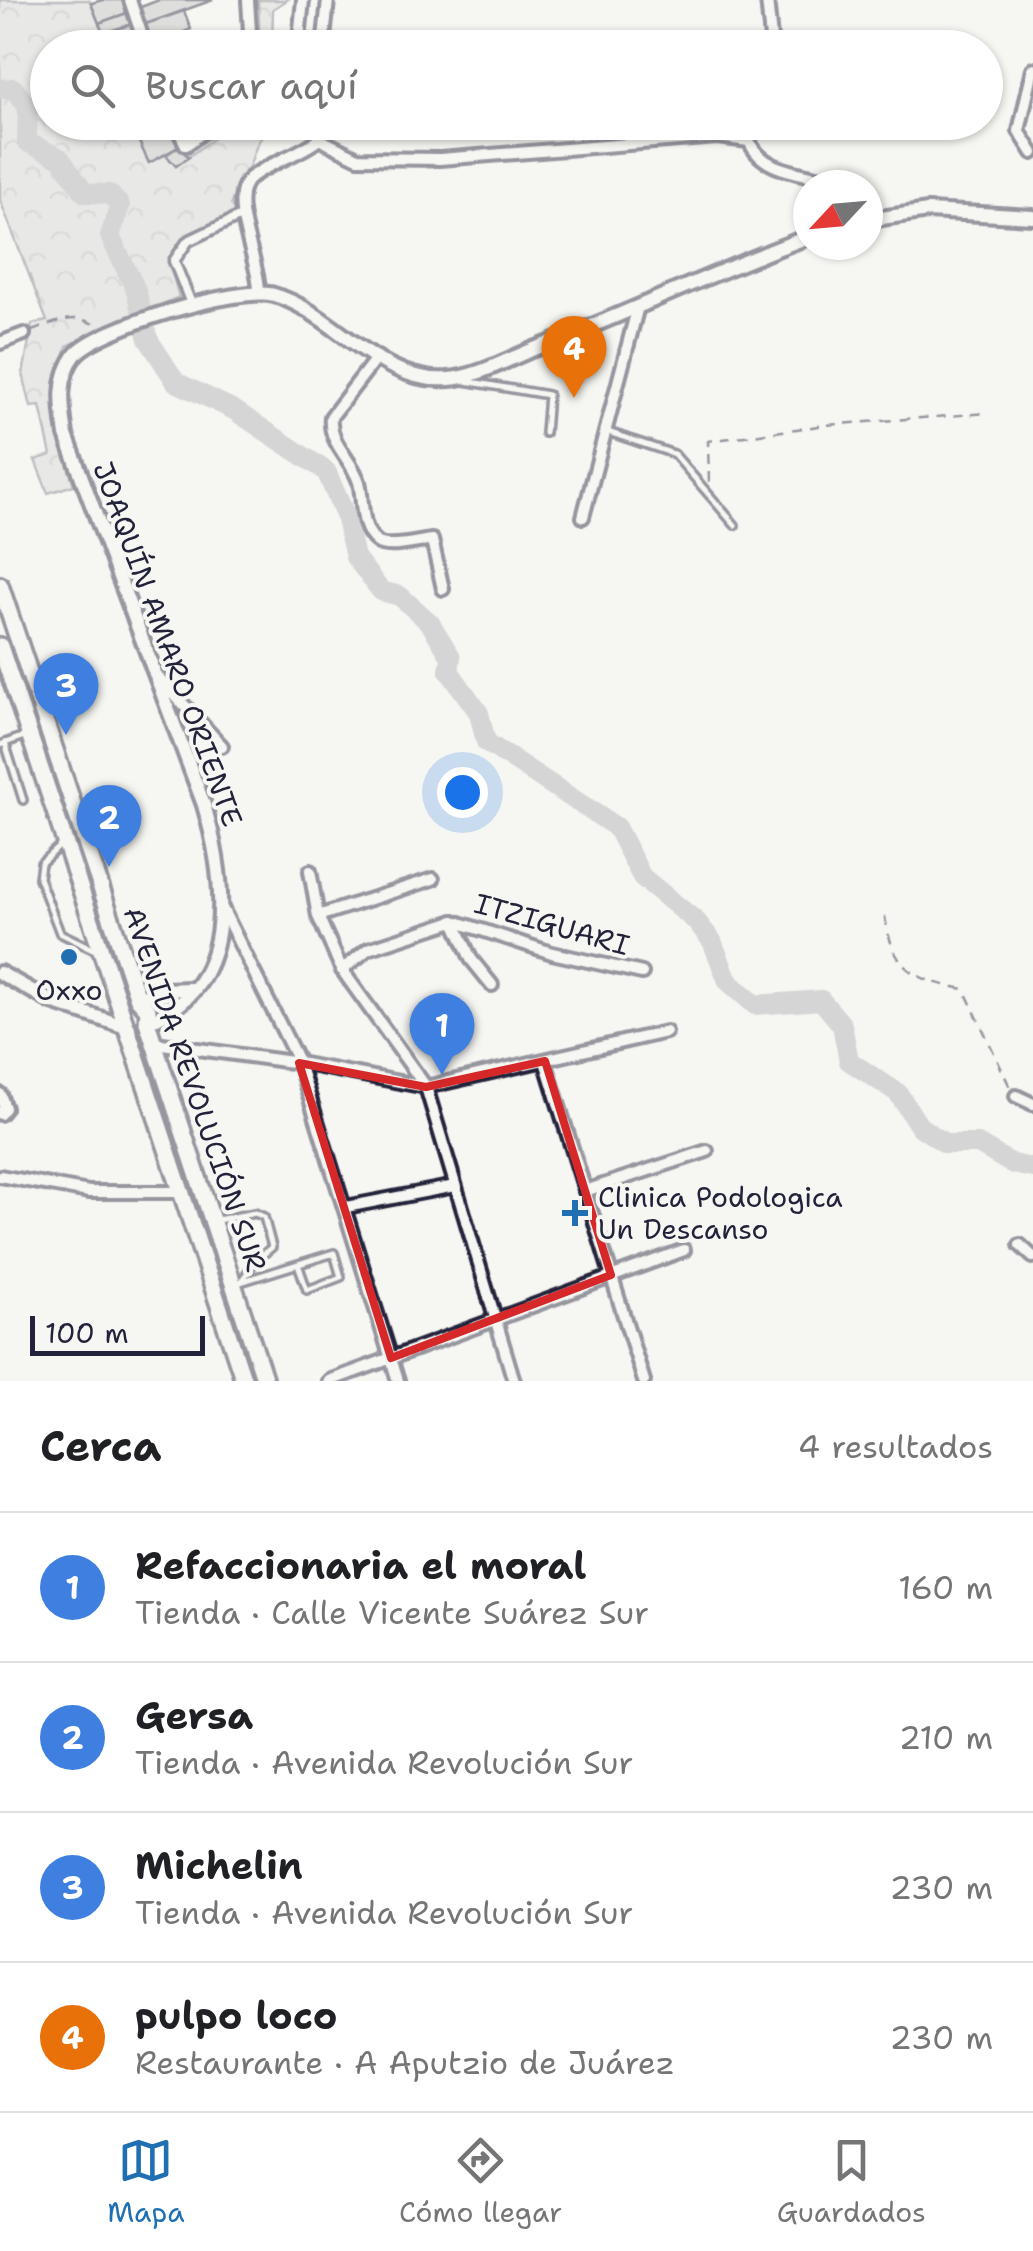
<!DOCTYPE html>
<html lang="es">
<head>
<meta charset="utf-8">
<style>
  :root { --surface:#fff; --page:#f2f2f2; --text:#202124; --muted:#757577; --line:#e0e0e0; --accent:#1f6fb2 }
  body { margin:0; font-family:"Shantell Sans",sans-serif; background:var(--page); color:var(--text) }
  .compass { position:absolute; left:793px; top:170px; width:90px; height:90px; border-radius:50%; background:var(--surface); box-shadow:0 2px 8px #0004; rotate:244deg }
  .scale { position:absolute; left:30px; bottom:25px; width:175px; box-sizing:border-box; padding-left:10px; border:5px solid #22223b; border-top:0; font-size:28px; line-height:35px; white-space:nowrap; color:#22223b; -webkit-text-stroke:8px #f6f6f2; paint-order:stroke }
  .you { position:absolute; left:462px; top:792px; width:35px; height:35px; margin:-25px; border:8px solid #fff; border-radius:50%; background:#1a73e8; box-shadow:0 0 0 15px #1a73e833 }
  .badge { display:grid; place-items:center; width:65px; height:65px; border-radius:50%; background:var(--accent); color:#fff; font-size:32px; font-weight:700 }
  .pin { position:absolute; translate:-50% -82px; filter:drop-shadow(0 2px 5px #0008) }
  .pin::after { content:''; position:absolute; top:52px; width:35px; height:30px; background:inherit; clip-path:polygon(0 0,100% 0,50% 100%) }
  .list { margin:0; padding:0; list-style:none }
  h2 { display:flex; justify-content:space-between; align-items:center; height:130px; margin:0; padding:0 40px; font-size:42px }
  h2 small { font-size:32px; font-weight:400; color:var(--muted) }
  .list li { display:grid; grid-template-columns:65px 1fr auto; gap:30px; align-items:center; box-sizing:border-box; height:150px; padding:0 40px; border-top:2px solid var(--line) }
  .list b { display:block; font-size:38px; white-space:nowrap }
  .list p { margin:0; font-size:32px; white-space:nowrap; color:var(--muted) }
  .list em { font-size:32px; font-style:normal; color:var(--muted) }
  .icon { flex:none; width:55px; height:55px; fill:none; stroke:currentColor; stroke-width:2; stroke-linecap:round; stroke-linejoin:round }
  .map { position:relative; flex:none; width:1033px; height:1381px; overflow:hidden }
  .search { position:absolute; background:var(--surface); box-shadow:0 2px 8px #0004; left:30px; right:30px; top:30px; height:110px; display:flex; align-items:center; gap:25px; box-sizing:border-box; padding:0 35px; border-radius:55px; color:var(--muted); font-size:38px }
  .sheet { height:730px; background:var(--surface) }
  nav { display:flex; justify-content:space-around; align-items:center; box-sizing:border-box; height:140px; border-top:2px solid var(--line); background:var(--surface); font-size:28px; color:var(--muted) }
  nav a { display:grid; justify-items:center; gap:5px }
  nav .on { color:var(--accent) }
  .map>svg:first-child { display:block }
  .forest { fill:url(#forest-crowns); stroke:#7c7c89; stroke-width:2.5 }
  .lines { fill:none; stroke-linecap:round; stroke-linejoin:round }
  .river { stroke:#adadb3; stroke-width:20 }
  .building { fill:#c2c2c4; stroke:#22223b; stroke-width:2.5 }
  .service-casing { stroke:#22223b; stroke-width:12 }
  .pedestrian-casing { stroke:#22223b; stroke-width:15 }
  .minor-casing { stroke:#22223b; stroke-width:18 }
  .tertiary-casing { stroke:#22223b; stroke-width:20 }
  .primary-casing { stroke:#22223b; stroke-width:22 }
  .path { stroke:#22223b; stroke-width:2.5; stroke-dasharray:10 8; stroke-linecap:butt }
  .service { stroke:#f6f6f2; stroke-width:5 }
  .pedestrian { stroke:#f6f6f2; stroke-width:8 }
  .minor { stroke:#f6f6f2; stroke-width:10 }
  .tertiary { stroke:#f6f6f2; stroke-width:12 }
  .primary { stroke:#f6f6f2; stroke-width:15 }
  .marked { fill:none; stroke:#d62828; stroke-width:8; stroke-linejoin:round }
  .poi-dot { fill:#1f6fb2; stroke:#f6f6f2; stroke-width:4 }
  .labels { text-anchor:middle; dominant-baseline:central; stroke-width:8; stroke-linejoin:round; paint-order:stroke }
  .street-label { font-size:28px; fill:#22223b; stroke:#f6f6f2 }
  .poi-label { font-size:28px; fill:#22223b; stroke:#f6f6f2 }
</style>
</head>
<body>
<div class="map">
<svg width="1033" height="1381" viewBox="0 0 1033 1381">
  <defs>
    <pattern id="forest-crowns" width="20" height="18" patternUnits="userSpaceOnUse" patternTransform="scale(2.5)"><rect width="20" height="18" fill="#d7d7d7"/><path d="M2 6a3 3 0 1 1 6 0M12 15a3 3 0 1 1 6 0" fill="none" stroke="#b8b8b9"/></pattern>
  </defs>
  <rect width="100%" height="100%" fill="#f6f6f2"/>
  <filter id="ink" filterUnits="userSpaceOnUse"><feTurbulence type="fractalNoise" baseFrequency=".01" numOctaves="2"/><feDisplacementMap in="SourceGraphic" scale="20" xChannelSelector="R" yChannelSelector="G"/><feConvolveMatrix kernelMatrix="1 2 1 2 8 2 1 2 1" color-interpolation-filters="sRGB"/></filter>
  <g filter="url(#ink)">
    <g class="forest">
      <path d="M0 0H89L103 33 114 30 120 47 48 48V122L131 123 148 162 166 155 176 166 234 123H292L272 124C255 143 257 146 249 167 244 180 235 189 231 204L235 212 184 236 168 259 179 297 67 346C48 407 55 425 74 485L48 493 35 460 51 455 40 406 31 407 23 374 32 324 47 321 0 200Z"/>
      <path d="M258 0H287L273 9 272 43 277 47H260Z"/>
    </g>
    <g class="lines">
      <path class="river" d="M0 89 13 88 28 106 27 142 60 158 85 193 109 194 120 205 110 236 136 290 148 339 176 382 234 410 326 471 345 515 355 557 381 591 400 596 430 623 451 657 449 671 479 713 486 742 616 827 642 877 697 922 712 941 728 981 755 1005 821 1000 842 1025 849 1061 898 1093 919 1126 946 1144H978L1012 1164 1033 1168"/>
    </g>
    <g class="building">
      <path d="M103 0H124L127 13 99 23 91 3Z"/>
      <path d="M159 0H213L143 25 138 8Z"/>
      <path d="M184 11 191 29 150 47 143 25Z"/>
      <path d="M127 13 132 24 103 33 99 23Z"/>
      <path d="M132 24 139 48H120L114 30Z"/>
      <path d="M183 33 189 48H150V47Z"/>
      <path d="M147 122H166L178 147 149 163 133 129Z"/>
      <path d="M182 122H208L188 138Z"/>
      <path d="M178 147 189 157 176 166 166 155Z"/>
    </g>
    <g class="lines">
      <g class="service-casing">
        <g id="service">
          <path d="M465 381 548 395 545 433"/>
          <path d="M608 432 674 454 735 525"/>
          <path d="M5 743 23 800"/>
          <path d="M0 745 27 735"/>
          <path d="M64 842 41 863 39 878 60 933 99 952"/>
          <path d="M217 1220 255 1213 264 1217 272 1247 254 1262 242 1281"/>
          <path d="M237 1283 334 1253 341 1277 307 1290 298 1264"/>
        </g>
      </g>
      <g class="pedestrian-casing">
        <path id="pedestrian" d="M192 306 174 261 188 241 241 216"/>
      </g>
      <g class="minor-casing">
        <g id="minor">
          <path d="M130 0 146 48"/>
          <path d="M248 0 251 48"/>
          <path d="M767 0 772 48"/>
          <path d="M298 48 303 0"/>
          <path d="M323 48 328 0"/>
          <path d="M1033 69 1019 131 1033 153"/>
          <path d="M174 122 186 145 217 122"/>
          <path d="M319 139 358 158 440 159 717 137 749 141C765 177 812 171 844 185"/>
          <path d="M749 141 757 122"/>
          <path d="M259 292C260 262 226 199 250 178 270 162 299 155 319 139L320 122"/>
          <path d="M0 343 24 334"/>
          <path d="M377 357 331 417C328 443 352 459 359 482 364 501 359 528 377 542 387 550 420 541 432 540L443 589"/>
          <path d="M583 517 637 310"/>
          <path d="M158 677 222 746"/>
          <path d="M310 871 318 916 342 970 426 1087 514 1381"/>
          <path d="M222 908 299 1063 398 1381"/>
          <path d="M318 916 433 879"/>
          <path d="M454 921 471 959 492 985"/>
          <path d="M342 970 368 949 454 921 552 953 642 973"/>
          <path d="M155 1043 299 1063 426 1087 666 1032"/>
          <path d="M545 1061 644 1381"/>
          <path d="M0 1094 5 1108 0 1114"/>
          <path d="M1016 1096 1033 1104"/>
          <path d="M0 1176 89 1192H180"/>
          <path d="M585 1191 707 1151"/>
          <path d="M346 1207 455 1186"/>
          <path d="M1020 1245 1033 1257"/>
          <path d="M329 1381 684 1250"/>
        </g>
      </g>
      <g class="tertiary-casing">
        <g id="tertiary">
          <path d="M868 220 928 211 1033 217"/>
          <path d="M0 973 52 1002 129 1028"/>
          <path d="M138 999 163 990 191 989"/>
          <path d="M147 1022C240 988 226 881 204 805L66 435C62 408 57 379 75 355 96 328 241 285 274 295 334 312 379 385 449 379 477 377 508 359 534 349 627 314 715 271 808 237"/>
        </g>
      </g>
      <g class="primary-casing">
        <g id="primary">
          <path d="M0 585 138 999 148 1010 147 1022 265 1381"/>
          <path d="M0 646 244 1381"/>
        </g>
      </g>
      <g class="path">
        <path d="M32 331C54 323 74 312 95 325"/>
        <path d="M709 482 708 441 826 425 989 413"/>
        <path d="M885 916C893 971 914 980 964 989L1010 1087"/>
      </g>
      <use href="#service" class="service"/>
      <use href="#pedestrian" class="pedestrian"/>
      <use href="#minor" class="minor"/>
      <use href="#tertiary" class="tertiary"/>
      <use href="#primary" class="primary"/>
    </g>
  </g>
  <path d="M0 0H1033V1381H0ZM545 1061 611 1275 391 1358 299 1063 426 1087Z" fill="#f6f6f2" fill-opacity=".55" fill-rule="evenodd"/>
  <path class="marked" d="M545 1061 611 1275 391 1358 299 1063 426 1087Z"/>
  <g class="poi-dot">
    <circle cx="69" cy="957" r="10"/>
    <path d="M570 1198h10v10h10v10h-10v10h-10v-10h-10v-10h10z"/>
  </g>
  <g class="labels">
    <g class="street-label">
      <text transform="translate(168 644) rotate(70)">JOAQUÍN AMARO ORIENTE</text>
      <text transform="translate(552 924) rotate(16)">ITZIGUARI</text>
      <text transform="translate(195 1089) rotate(71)">AVENIDA REVOLUCIÓN SUR</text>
    </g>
    <g class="poi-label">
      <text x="69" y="990">Oxxo</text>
      <text x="598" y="1197" text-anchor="start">Clinica Podologica<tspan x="598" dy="32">Un Descanso</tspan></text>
    </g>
  </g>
</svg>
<svg class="compass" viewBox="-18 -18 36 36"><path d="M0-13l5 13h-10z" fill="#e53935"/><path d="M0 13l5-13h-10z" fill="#757577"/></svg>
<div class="scale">100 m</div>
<div class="you"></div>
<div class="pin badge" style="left:442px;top:1075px;background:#3f7fe0">1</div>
<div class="pin badge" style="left:109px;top:867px;background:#3f7fe0">2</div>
<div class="pin badge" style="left:66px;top:735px;background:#3f7fe0">3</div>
<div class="pin badge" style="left:574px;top:398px;background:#e8710a">4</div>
<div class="search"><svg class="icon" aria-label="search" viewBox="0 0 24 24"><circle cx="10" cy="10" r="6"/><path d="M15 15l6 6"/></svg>Buscar aquí</div>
</div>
<section class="sheet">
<h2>Cerca<small>4 resultados</small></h2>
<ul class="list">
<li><span class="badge" style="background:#3f7fe0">1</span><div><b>Refaccionaria el moral</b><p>Tienda · Calle Vicente Suárez Sur</p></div><em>160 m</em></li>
<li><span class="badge" style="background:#3f7fe0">2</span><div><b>Gersa</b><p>Tienda · Avenida Revolución Sur</p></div><em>210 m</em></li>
<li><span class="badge" style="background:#3f7fe0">3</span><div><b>Michelin</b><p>Tienda · Avenida Revolución Sur</p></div><em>230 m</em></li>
<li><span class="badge" style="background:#e8710a">4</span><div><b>pulpo loco</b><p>Restaurante · A Aputzio de Juárez</p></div><em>230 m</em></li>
</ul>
</section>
<nav>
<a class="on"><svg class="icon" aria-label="map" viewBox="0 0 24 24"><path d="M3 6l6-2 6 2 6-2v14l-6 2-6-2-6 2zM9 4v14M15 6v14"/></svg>Mapa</a>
<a><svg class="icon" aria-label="directions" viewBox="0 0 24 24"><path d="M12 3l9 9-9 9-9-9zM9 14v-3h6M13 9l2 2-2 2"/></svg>Cómo llegar</a>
<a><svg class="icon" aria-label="saved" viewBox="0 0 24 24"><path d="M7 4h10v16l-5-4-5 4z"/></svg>Guardados</a>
</nav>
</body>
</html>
